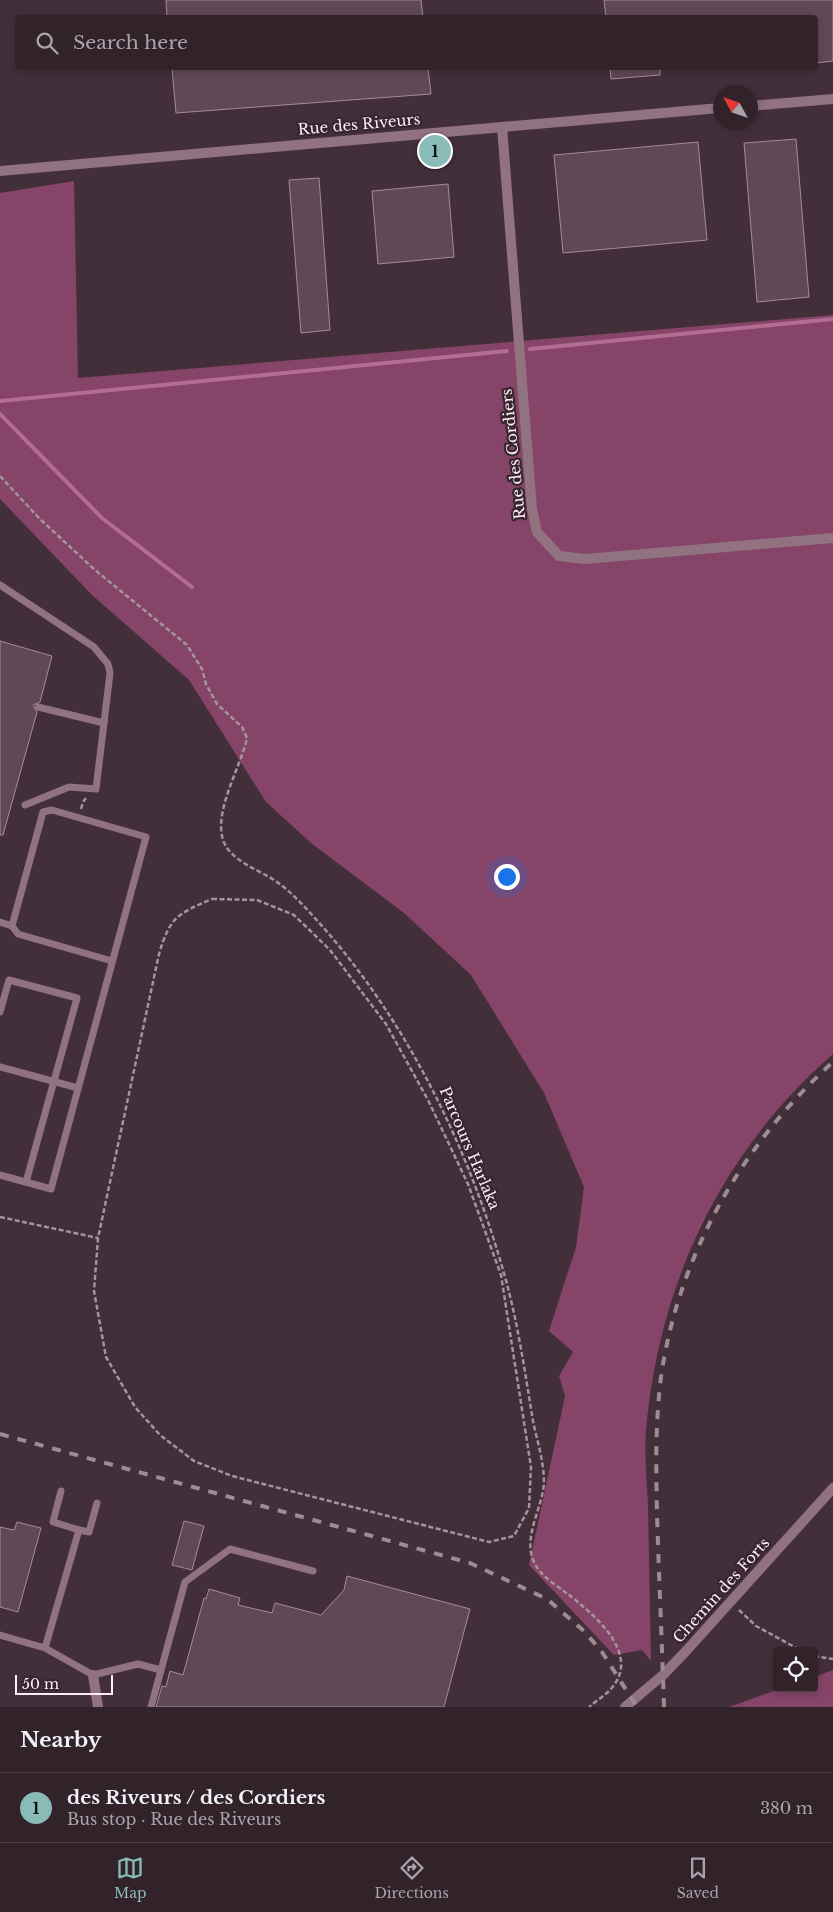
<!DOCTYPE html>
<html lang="en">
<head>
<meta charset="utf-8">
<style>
  :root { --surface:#32232b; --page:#3a2b33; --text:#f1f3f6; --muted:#a8a4a9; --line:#4d4047; --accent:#8bbbb9 }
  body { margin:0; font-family:"Libre Baskerville",serif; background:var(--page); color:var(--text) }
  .controls { position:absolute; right:15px; bottom:15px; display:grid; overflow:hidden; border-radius:5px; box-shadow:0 2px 8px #0003 }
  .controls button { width:45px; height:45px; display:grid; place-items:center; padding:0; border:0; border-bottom:1px solid var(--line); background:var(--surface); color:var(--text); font:25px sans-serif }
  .compass { position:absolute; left:713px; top:85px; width:45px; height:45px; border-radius:50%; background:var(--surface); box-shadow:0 2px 8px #0003; rotate:310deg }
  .scale { position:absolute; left:15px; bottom:12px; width:98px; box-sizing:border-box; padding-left:5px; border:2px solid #fbeef4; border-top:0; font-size:14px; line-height:18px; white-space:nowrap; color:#fbeef4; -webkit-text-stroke:4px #38252f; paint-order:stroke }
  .you { position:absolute; left:506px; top:876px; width:18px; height:18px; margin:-12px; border:4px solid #fff; border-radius:50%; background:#1a73e8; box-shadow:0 0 0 8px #1a73e833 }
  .badge { display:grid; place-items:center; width:32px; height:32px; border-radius:50%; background:var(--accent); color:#111; font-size:16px; font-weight:700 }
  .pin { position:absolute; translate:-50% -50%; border:2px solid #fff; box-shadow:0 1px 5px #0006 }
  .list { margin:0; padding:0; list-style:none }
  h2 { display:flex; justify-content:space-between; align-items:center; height:65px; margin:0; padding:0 20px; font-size:21px }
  h2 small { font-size:16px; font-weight:400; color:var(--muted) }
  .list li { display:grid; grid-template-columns:32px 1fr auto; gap:15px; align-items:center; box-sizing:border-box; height:70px; padding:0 20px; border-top:1px solid var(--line) }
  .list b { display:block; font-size:19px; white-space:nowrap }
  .list p { margin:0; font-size:16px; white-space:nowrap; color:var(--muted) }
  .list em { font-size:16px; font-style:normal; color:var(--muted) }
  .icon { flex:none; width:28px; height:28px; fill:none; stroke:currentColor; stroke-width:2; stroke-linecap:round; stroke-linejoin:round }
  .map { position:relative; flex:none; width:833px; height:1707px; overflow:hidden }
  .search { position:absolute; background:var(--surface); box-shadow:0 2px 8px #0003; left:15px; right:15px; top:15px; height:55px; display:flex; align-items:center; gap:12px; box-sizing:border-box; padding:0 18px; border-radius:5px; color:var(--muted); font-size:19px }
  .sheet { height:135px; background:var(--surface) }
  nav { display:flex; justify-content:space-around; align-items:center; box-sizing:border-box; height:70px; border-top:1px solid var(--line); background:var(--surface); font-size:14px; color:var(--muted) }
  nav a { display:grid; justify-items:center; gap:2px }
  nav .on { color:var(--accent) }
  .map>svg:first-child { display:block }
  .forest { fill:#854468 }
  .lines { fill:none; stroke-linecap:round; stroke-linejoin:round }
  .stream { stroke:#b26d92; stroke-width:4 }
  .building { fill:#5f4954; stroke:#a48c98 }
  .path { stroke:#a5949c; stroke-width:2.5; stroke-dasharray:5 2.5; stroke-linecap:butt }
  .service { stroke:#917281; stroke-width:7 }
  .minor { stroke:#917281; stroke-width:10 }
  .tertiary { stroke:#917281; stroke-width:10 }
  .rail { stroke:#9d8c94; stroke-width:4; stroke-dasharray:9 9; stroke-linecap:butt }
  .labels { text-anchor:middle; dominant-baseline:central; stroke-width:4.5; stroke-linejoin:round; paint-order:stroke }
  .street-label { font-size:15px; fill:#fbeef4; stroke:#38252f }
</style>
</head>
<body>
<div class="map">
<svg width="833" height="1707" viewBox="0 0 833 1707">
  <rect width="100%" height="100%" fill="#432f39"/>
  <g class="forest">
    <path d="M74 181 78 378 833 315V1054C721 1152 659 1283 646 1430 644 1455 647 1481 648 1506 649 1557 650 1609 651 1661L642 1650 614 1655 529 1565 565 1396 559 1376 573 1352 549 1331 576 1247 584 1187 544 1093 471 975 404 913 311 843 266 802 189 680 92 595 0 499V193Z"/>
    <path d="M833 1670V1707H729L782 1688H814V1677Z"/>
  </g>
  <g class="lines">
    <g class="stream">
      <path d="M530 349 833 319"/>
      <path d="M0 401 507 351"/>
      <path d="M0 414 102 518 192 587"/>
    </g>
  </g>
  <g class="building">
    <path d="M166 0H421L423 18H167Z"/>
    <path d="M604 0H833V61L816 63V18H606Z"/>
    <path d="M172 68H428L431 94 176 113Z"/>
    <path d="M610 68H660V75L611 79Z"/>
    <path d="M796 139 809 297 757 302 744 143Z"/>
    <path d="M698 142 707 240 563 253 554 155Z"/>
    <path d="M319 178 330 330 301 333 289 180Z"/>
    <path d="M448 184 454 257 378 264 372 191Z"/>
    <path d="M0 641 52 656 40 702 33 705 37 712 3 835H0Z"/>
    <path d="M184 1521 204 1526 192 1570 172 1565Z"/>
    <path d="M17 1522 41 1528 18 1612 0 1607V1527L14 1530Z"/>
    <path d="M347 1576 470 1609 444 1707H156L162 1686 166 1687 170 1671 183 1675 204 1598 206 1599 209 1589 240 1598 238 1605 272 1613 275 1603 321 1615 344 1590Z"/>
  </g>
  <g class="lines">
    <g class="path">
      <path d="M0 476 39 518 95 570 187 645 202 669 206 684 217 704 242 727 247 738C241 766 216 807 222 836 227 862 263 870 281 885 293 894 303 905 313 916 405 1016 469 1147 505 1277 518 1323 525 1373 533 1421 537 1440 544 1462 544 1482 543 1508 521 1539 535 1564 542 1577 557 1586 568 1594 592 1613 639 1651 614 1685 608 1694 597 1700 589 1707"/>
      <path d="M81 809 83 802 86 798"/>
      <path d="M212 899 257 900 294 915 330 950 386 1024 428 1100 468 1184 501 1275 531 1467 529 1508 514 1536 489 1542 232 1476 194 1461 160 1435 135 1407 106 1357 94 1291 98 1238 159 954C170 917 177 914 212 899Z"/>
      <path d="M0 1217 98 1238"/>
      <path d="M739 1610 756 1626 802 1651"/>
      <path d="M814 1656 833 1659"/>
    </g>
    <g class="service">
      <path d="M0 585 94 647 108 664 110 673 96 789 69 787 25 805"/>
      <path d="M38 707 104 723"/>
      <path d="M0 922 12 926 43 812 52 810 146 837 51 1189 0 1175"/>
      <path d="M12 926 18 934 112 961"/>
      <path d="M0 1012 9 980 77 998 26 1182"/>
      <path d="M0 1067 78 1088"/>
      <path d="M79 1530 89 1532 97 1503"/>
      <path d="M0 1635 45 1648 93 1675 138 1664 161 1670"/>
      <path d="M45 1648 79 1530 53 1522 61 1491"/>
      <path d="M151 1707 185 1582 230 1549 313 1571"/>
    </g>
    <g class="minor">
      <path d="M750 106 833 99"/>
      <path d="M502 127 532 509 537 532 559 556 585 559 833 538"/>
      <path d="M0 171 720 108"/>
      <path d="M93 1675 98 1707"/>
    </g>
    <path class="tertiary" d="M625 1707 663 1675 687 1650 833 1488"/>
    <g class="rail">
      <path d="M0 1434 470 1563 547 1599 584 1631 602 1652 637 1707"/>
      <path d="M664 1707C662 1643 659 1578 657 1514 656 1467 655 1418 662 1370 681 1251 744 1142 833 1062"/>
    </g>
  </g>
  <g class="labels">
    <g class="street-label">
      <text transform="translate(359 124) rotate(-5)">Rue des Riveurs</text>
      <text transform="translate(513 454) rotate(-96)">Rue des Cordiers</text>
      <text transform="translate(470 1148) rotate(67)">Parcours Harlaka</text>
      <text transform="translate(721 1590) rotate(-48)">Chemin des Forts</text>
    </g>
  </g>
</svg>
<div class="controls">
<button><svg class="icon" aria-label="locate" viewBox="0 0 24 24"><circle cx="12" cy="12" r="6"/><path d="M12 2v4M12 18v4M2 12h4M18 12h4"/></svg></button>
</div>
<svg class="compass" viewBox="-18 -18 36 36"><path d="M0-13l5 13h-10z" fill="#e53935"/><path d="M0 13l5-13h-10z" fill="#a8a4a9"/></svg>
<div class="scale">50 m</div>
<div class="you"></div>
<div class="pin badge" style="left:435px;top:151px">1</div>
<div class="search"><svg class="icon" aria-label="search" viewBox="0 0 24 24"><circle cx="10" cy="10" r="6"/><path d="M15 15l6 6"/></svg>Search here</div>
</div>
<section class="sheet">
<h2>Nearby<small></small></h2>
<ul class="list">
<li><span class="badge">1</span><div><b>des Riveurs / des Cordiers</b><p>Bus stop · Rue des Riveurs</p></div><em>380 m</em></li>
</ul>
</section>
<nav>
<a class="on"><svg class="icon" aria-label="map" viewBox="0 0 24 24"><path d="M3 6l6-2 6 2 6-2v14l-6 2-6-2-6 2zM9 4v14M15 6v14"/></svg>Map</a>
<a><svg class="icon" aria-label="directions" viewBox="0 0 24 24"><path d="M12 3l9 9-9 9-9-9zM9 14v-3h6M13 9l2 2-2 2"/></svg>Directions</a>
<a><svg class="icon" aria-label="saved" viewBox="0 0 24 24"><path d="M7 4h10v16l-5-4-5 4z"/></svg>Saved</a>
</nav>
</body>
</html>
